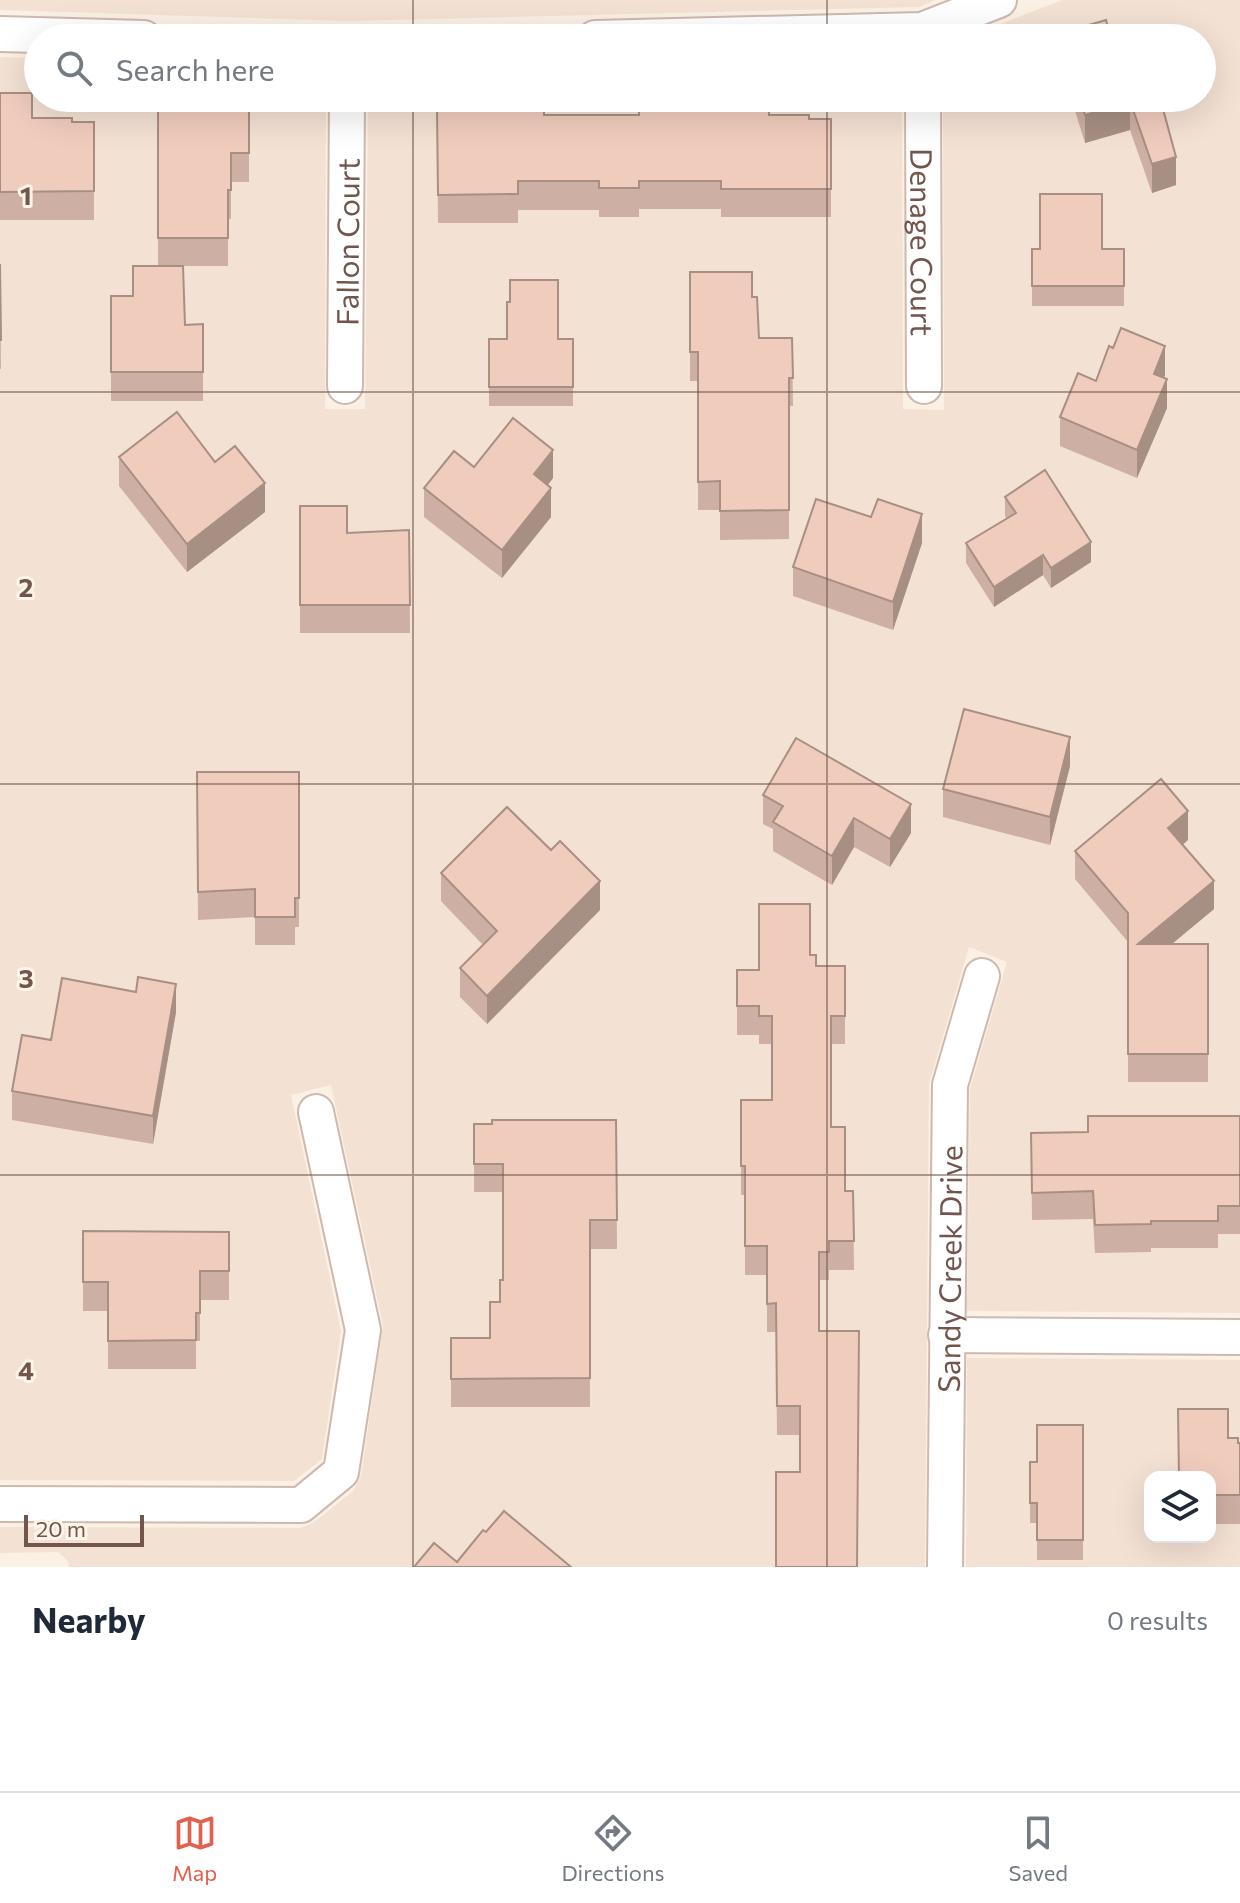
<!DOCTYPE html>
<html lang="en">
<head>
<meta charset="utf-8">
<style>
  :root { --surface:#fff; --page:#f2f2f3; --text:#1f2937; --muted:#747a83; --line:#e0e1e3; --accent:#e2604d }
  body { margin:0; font-family:Commissioner,sans-serif; background:var(--page); color:var(--text) }
  .controls { position:absolute; right:24px; bottom:24px; display:grid; overflow:hidden; border-radius:16px; box-shadow:0 8px 32px #0002 }
  .controls button { width:72px; height:72px; display:grid; place-items:center; padding:0; border:0; border-bottom:2px solid var(--line); background:var(--surface); color:var(--text); font:40px sans-serif }
  .scale { position:absolute; left:24px; bottom:20px; width:120px; box-sizing:border-box; padding-left:8px; border:4px solid #73554b; border-top:0; font-size:22px; line-height:28px; white-space:nowrap; color:#73554b; -webkit-text-stroke:6px #fef5ea; paint-order:stroke }
  .list { margin:0; padding:0; list-style:none }
  h2 { display:flex; justify-content:space-between; align-items:center; height:104px; margin:0; padding:0 32px; font-size:34px }
  h2 small { font-size:26px; font-weight:400; color:var(--muted) }
  .icon { flex:none; width:44px; height:44px; fill:none; stroke:currentColor; stroke-width:2; stroke-linecap:round; stroke-linejoin:round }
  .map { position:relative; flex:none; width:1240px; height:1567px; overflow:hidden }
  .search { position:absolute; background:var(--surface); box-shadow:0 8px 32px #0002; left:24px; right:24px; top:24px; height:88px; display:flex; align-items:center; gap:20px; box-sizing:border-box; padding:0 28px; border-radius:44px; color:var(--muted); font-size:30px }
  .sheet { height:224px; background:var(--surface) }
  nav { display:flex; justify-content:space-around; align-items:center; box-sizing:border-box; height:112px; border-top:2px solid var(--line); background:var(--surface); font-size:22px; color:var(--muted) }
  nav a { display:grid; justify-items:center; gap:4px }
  nav .on { color:var(--accent) }
  .map>svg:first-child { display:block }
  .residential { fill:#f3e1d3; fill-rule:evenodd }
  .lines { fill:none; stroke-linecap:round; stroke-linejoin:round }
  .street-casing { stroke:#cfb9ae; stroke-width:38 }
  .street { stroke:#fff; stroke-width:34 }
  .wall { fill:#ceafa3 }
  .shaded-wall { fill:#a88f84 }
  .building { fill:#f0ccbd; stroke:#a88f84; stroke-width:2 }
  .grid { fill:none; stroke:#73554b; stroke-width:2; stroke-opacity:0.55 }
  .labels { text-anchor:middle; dominant-baseline:central; stroke-width:6; stroke-linejoin:round; paint-order:stroke }
  .street-label { font-size:30px; fill:#73554b; stroke:#fef5ea }
  .grid-label { font-size:26px; text-anchor:middle; font-weight:bold; fill:#73554b; stroke:#fef5ea; stroke-width:6; stroke-linejoin:round; paint-order:stroke }
</style>
</head>
<body>
<div class="map">
<svg width="1240" height="1567" viewBox="0 0 1240 1567">
  <rect width="100%" height="100%" fill="#fbf0e4"/>
  <g class="residential">
    <path d="M0 0H936L919 7 347 21 0 10Z"/>
    <path d="M1062 0H1240V1313L967 1311 970 1089 1007 962 969 947 929 1084 925 1567H69L68 1561 58 1552 0 1553V1527L301 1528 313 1523 353 1491 361 1476 383 1325 331 1085 291 1095 341 1331 322 1459 294 1481 0 1480V57L38 58V98H326L325 409H365L368 98H902L903 409 944 410 943 98H1202V38H965Z"/>
    <path d="M967 1358 1240 1360V1567H966ZM1150 1477H1210V1537H1150Z"/>
  </g>
  <g class="lines">
    <g class="street-casing">
      <g id="street">
        <path d="M0 34 144 38"/>
        <path d="M595 38 922 30 999 0"/>
        <path id="s1" d="M923 98 924 386"/>
        <path id="s2" d="M345 386 347 98"/>
        <path d="M946 1335 1240 1337"/>
        <path d="M0 1504 301 1505 341 1472 363 1330 316 1112"/>
        <path id="s3" d="M945 1567 950 1085 982 976"/>
      </g>
    </g>
    <use href="#street" class="street"/>
  </g>
  <g class="wall">
    <path d="M0 93 32 118 72 122H94V220H0Z"/>
    <path d="M1071 98H1182V99L1162 105 1176 185 1152 193 1130 130 1085 143Z"/>
    <path d="M158 106H249V182H231V219H228V266H183L185 325 203 324V401H111V296H133L158 266Z"/>
    <path d="M437 110 544 115H769L809 119H831V217H721V209H639V217H599V210H518V223H438Z"/>
    <rect x="1032" y="249" width="92" height="57"/>
    <path d="M0 264 1 369H0Z"/>
    <path d="M690 272 752 297 759 338H792L793 406H789V539L720 540V510H698V381H690Z"/>
    <rect x="489" y="339" width="84" height="67"/>
    <path d="M1165 375 1164 378 1167 408 1137 478 1060 446V417L1096 381Z"/>
    <path d="M119 457 215 462 265 512 187 572 119 486Z"/>
    <path d="M474 467 553 478 547 486 551 517 502 578 424 517V488Z"/>
    <path d="M1005 497 1091 562 1051 588 1043 575 994 607 966 563V543L1007 519 1005 516Z"/>
    <path d="M300 506 347 533 409 530 410 633H300Z"/>
    <path d="M922 543 893 630 793 596V567Z"/>
    <path d="M1070 766 1050 845 943 817V789Z"/>
    <path d="M197 772H299V927H295V945H255V917L198 920Z"/>
    <path d="M763 795 911 833 890 867 854 847 832 885 773 851V829L763 824Z"/>
    <path d="M1188 840 1182 845 1214 909 1172 944H1208V1082H1128V942L1075 879V851Z"/>
    <path d="M441 873 600 910 487 1024 460 997V968L483 945 441 901Z"/>
    <path d="M810 955 816 966H845V1044H831V1127L845 1191H853L854 1270H829V1280H819L800 1472V1435H777L776 1332H767V1275H745V1195H741V1100H772V1044H759V1035H737V970H759Z"/>
    <path d="M136 992 176 1012 153 1144 12 1120V1091L51 1040Z"/>
    <path d="M1240 1116V1234H1218V1248H1151V1252L1095 1253 1093 1219 1032 1220 1031 1133 1088 1132Z"/>
    <path d="M616 1120 617 1249H590V1407H451V1338H490L500 1302 503 1280V1192H474V1124Z"/>
    <path d="M83 1231 229 1232V1300H200V1341H196V1369H108V1311H83Z"/>
    <path d="M1083 1425V1560H1037V1523H1030V1462H1037Z"/>
    <path d="M1228 1438 1240 1443V1524H1210V1477Z"/>
  </g>
  <g class="shaded-wall">
    <path d="M1154 98H1182V99L1154 107Z"/>
    <path d="M1130 101V130L1085 143V115Z"/>
    <path d="M1176 157V185L1152 193V164Z"/>
    <path d="M1165 346V375L1154 402V374Z"/>
    <path d="M1167 379V408L1137 478V450Z"/>
    <path d="M553 450V478L534 503V474Z"/>
    <path d="M265 483V512L187 572V544Z"/>
    <path d="M551 488V517L502 578V550Z"/>
    <path d="M922 514V543L893 630V602Z"/>
    <path d="M1091 542V562L1051 588V568Z"/>
    <path d="M1043 555V575L994 607V587Z"/>
    <path d="M1070 737V766L1050 845V817Z"/>
    <path d="M911 804V833L890 867V839Z"/>
    <path d="M1188 811V840L1168 857V828Z"/>
    <path d="M854 818V847L832 885V856Z"/>
    <path d="M600 881V910L487 1024V996Z"/>
    <path d="M1214 881V909L1138 972V944Z"/>
    <path d="M176 984V1012L153 1144V1116Z"/>
  </g>
  <g class="building">
    <path d="M1106 20 1111 38H1062L1061 33Z"/>
    <path d="M1169 25 1173 38H1114L1147 27 1148 31Z"/>
    <path d="M0 93H32V118H72V122H94V191L0 192Z"/>
    <path d="M503 98H544V115H639V98H769V115H809V119H831V189H721V181H639V188H599V181H518V194L438 195 437 110H503Z"/>
    <path d="M1080 98H1160L1176 157 1152 164 1130 101 1085 115Z"/>
    <path d="M158 106H249V153H231V190H228V238H158Z"/>
    <path d="M1040 194H1102V249H1124V286H1032V249H1040Z"/>
    <path d="M0 264 1 340H0Z"/>
    <path d="M133 266H183L185 325 203 324V372H111V296H133Z"/>
    <path d="M690 272H752V297H757L759 338H792L793 378H789V510L720 511V481L698 482V352H690Z"/>
    <path d="M510 280H558V339H573V387H489V339H507V302H510Z"/>
    <path d="M1121 328 1165 346 1154 374 1167 379 1137 450 1060 417 1078 373 1096 381 1109 346 1113 348Z"/>
    <path d="M177 412 215 462 235 446 265 483 187 544 119 457Z"/>
    <path d="M513 418 553 450 534 474 551 488 502 550 424 488 454 451 474 467Z"/>
    <path d="M1045 470 1091 542 1051 568 1043 555 994 587 966 543 1016 513 1005 497Z"/>
    <path d="M816 499 871 517 878 499 922 514 893 602 793 567Z"/>
    <path d="M300 506H347V533L409 530 410 605H300Z"/>
    <path d="M964 709 1070 737 1050 817 943 789Z"/>
    <path d="M796 738 911 804 890 839 854 818 832 856 773 822 783 806 763 795Z"/>
    <path d="M197 772H299V898H295V917H255V889L198 892Z"/>
    <path d="M1161 779 1188 811 1168 828 1214 881 1138 944H1208V1054H1128V913L1075 851Z"/>
    <path d="M507 807 551 850 560 841 600 881 487 996 460 968 497 931 441 873Z"/>
    <path d="M759 904H810V955H816V966H845V1016H831V1127H845V1191H853L854 1241H829V1252H819V1331H859L857 1567H776V1472H800V1406H777L776 1303 767 1304V1246H745V1166H741V1100H772V1016H759V1006H737V970H759Z"/>
    <path d="M138 977 176 984 153 1116 12 1091 22 1035 51 1040 62 978 136 992Z"/>
    <path d="M1088 1116H1240V1206H1218V1221H1151V1224L1095 1225 1093 1191 1032 1193 1031 1133 1088 1132Z"/>
    <path d="M492 1120H616L617 1220H590V1378L451 1379V1338H490V1302H500V1280H503V1164H474V1124H492Z"/>
    <path d="M83 1231 229 1232V1271H200V1313H196V1340L108 1341V1282H83Z"/>
    <path d="M1178 1409H1228V1438H1238V1443H1240V1495H1210V1477H1179Z"/>
    <path d="M1037 1425H1083V1540H1037V1503H1030V1462H1037Z"/>
    <path d="M504 1511 571 1567H414L434 1543 457 1562 483 1530 486 1532Z"/>
  </g>
  <path class="grid" d="M413 0V38M827 0V38M413 98V1567M827 98V1567M0 392H1240M0 784H1240M0 1175H1240"/>
  <g class="labels">
    <g class="street-label">
      <text stroke="none"><textPath href="#s2" startOffset="144">Fallon Court</textPath></text>
      <text stroke="none"><textPath href="#s1" startOffset="144">Denage Court</textPath></text>
      <text stroke="none"><textPath href="#s3" startOffset="298">Sandy Creek Drive</textPath></text>
    </g>
  </g>
  <g class="grid-label">
    <text x="26" y="205">1</text>
    <text x="26" y="597">2</text>
    <text x="26" y="988">3</text>
    <text x="26" y="1380">4</text>
  </g>
</svg>
<div class="controls">
<button><svg class="icon" aria-label="layers" viewBox="0 0 24 24"><path d="M12 4l9 5-9 5-9-5zM3 14l9 5 9-5"/></svg></button>
</div>
<div class="scale">20 m</div>
<div class="search"><svg class="icon" aria-label="search" viewBox="0 0 24 24"><circle cx="10" cy="10" r="6"/><path d="M15 15l6 6"/></svg>Search here</div>
</div>
<section class="sheet">
<h2>Nearby<small>0 results</small></h2>
<ul class="list">
</ul>
</section>
<nav>
<a class="on"><svg class="icon" aria-label="map" viewBox="0 0 24 24"><path d="M3 6l6-2 6 2 6-2v14l-6 2-6-2-6 2zM9 4v14M15 6v14"/></svg>Map</a>
<a><svg class="icon" aria-label="directions" viewBox="0 0 24 24"><path d="M12 3l9 9-9 9-9-9zM9 14v-3h6M13 9l2 2-2 2"/></svg>Directions</a>
<a><svg class="icon" aria-label="saved" viewBox="0 0 24 24"><path d="M7 4h10v16l-5-4-5 4z"/></svg>Saved</a>
</nav>
</body>
</html>
